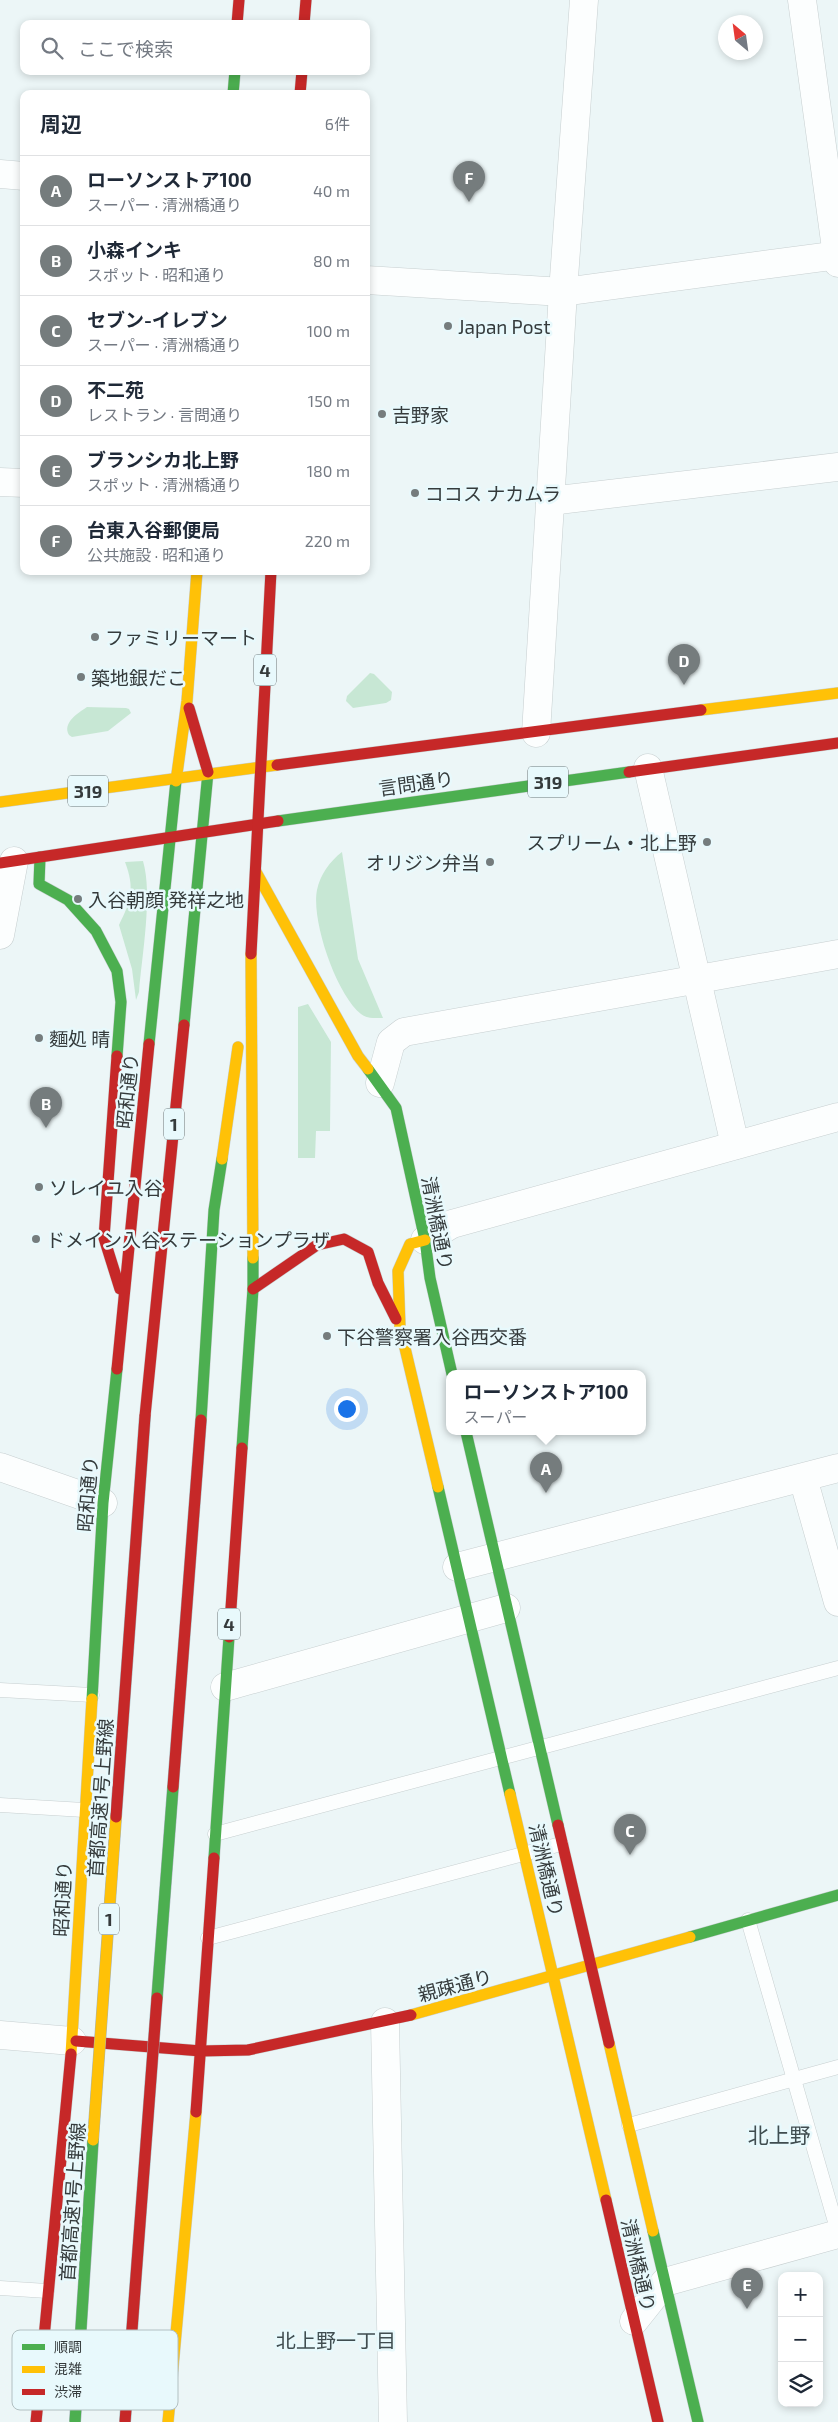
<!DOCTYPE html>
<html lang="ja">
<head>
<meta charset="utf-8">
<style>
  :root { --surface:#fff; --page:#f2f2f3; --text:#1f2937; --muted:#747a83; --line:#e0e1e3; --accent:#757c7d }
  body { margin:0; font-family:"Exo 2","Noto Sans JP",sans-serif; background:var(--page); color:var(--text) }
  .controls { position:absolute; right:15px; bottom:15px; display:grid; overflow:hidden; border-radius:10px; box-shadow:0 2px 8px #0003 }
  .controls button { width:45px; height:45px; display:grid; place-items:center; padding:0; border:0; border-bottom:1px solid var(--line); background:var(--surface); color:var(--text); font:25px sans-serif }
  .compass { position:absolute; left:718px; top:15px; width:45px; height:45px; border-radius:50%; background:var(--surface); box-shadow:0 2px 8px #0003; rotate:331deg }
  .you { position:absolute; left:346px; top:1408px; width:18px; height:18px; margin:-12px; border:4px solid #fff; border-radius:50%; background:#1a73e8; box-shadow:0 0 0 8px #1a73e833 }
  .badge { display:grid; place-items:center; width:32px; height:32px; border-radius:50%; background:var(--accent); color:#fff; font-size:16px; font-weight:700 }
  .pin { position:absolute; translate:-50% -41px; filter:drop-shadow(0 1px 2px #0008) }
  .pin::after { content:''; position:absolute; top:26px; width:18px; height:15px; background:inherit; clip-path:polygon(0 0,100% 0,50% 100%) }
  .popup { position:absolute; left:446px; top:1370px; width:200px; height:65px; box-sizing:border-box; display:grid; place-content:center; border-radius:10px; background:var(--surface); filter:drop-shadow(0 1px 4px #0005); font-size:16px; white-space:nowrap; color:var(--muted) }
  .popup b { font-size:19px; color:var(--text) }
  .popup::after { content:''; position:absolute; left:50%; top:100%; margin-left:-10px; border:10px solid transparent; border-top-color:var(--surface) }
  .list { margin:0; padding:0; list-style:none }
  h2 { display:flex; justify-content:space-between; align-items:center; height:65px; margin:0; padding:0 20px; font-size:21px }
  h2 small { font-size:16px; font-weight:400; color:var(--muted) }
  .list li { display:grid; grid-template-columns:32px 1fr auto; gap:15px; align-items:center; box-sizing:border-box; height:70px; padding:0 20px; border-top:1px solid var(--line) }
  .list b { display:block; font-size:19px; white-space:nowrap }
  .list p { margin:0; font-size:16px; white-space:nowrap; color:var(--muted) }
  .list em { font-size:16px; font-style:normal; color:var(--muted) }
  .icon { flex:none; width:28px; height:28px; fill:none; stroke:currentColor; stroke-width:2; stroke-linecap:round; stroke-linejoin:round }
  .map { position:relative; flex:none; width:838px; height:2422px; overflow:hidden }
  .search { position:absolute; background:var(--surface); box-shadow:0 2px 8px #0003; left:20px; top:20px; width:350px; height:55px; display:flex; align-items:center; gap:12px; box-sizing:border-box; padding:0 18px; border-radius:10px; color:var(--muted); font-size:19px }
  .panel { position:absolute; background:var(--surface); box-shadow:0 2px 8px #0003; left:20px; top:90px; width:350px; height:485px; border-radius:10px }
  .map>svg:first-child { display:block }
  .green { fill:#c7e7d4 }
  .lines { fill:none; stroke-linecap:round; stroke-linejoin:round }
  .lane-casing { stroke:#c7cfd0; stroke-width:15 }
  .street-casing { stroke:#c7cfd0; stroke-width:29 }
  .fast-casing { stroke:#c7cfd0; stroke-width:12 }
  .slow-casing { stroke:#c7cfd0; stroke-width:12 }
  .jam-casing { stroke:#c7cfd0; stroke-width:12 }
  .lane { stroke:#fcfefe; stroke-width:14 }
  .street { stroke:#fcfefe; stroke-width:28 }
  .fast { stroke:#4caf50; stroke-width:11 }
  .slow { stroke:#ffc107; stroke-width:11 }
  .jam { stroke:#c62828; stroke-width:11 }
  .fast-bridge-casing { stroke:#a3b2b8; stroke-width:12; stroke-linecap:butt }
  .slow-bridge-casing { stroke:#a3b2b8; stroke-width:12; stroke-linecap:butt }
  .jam-bridge-casing { stroke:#a3b2b8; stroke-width:12; stroke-linecap:butt }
  .fast-bridge { stroke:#4caf50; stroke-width:11 }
  .slow-bridge { stroke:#ffc107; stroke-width:11 }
  .jam-bridge { stroke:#c62828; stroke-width:11 }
  .poi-dot { fill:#757c7d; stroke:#e8f9fc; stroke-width:2 }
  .labels { text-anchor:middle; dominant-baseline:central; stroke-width:5; stroke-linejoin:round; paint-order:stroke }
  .shield { fill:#e8f9fc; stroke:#6b7476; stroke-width:1 }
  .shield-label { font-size:18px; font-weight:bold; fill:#353b3c }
  .poi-label { font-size:19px; fill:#353b3c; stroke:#e8f9fc; text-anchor:start }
  .street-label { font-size:19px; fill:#353b3c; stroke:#e8f9fc }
  .neighbourhood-label { font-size:20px; fill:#404d50; stroke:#e8f9fc }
  .quarter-label { font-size:21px; fill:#404d50; stroke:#e8f9fc }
  .key { fill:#e8f9fc; stroke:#b2c0c2; stroke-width:1 }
  .key-label { font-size:14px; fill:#353b3c }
</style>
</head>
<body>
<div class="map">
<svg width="838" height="2422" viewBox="0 0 838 2422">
  <rect width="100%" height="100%" fill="#ecf6f7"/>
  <g class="green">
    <path d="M370 673 374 674 392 692 391 700 386 703 353 708 346 701 347 696Z"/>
    <path d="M87 707 126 708 129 709 131 713 108 731 72 737 69 735C62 723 78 713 87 707Z"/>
    <path d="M342 852 358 959 383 1018C375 1018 367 1019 361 1014 336 994 311 920 317 890 320 875 330 861 342 852Z"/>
    <path d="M143 861C153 895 142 955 139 992L136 1000 132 969 119 925C131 901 135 888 125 862Z"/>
    <path d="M308 1004 331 1042 330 1131H316L315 1158H298V1007Z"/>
  </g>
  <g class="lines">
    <g class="lane-casing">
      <g id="lane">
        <path d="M0 1690 92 1695"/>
        <path d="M0 1805 84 1810"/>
        <path d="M215 1834 838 1668"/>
        <path d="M748 1920 838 2232"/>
        <path d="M208 1938 561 1844"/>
        <path d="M629 2125 838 2067"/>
        <path d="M0 2288 47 2291"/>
      </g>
    </g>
    <g class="street-casing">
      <g id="street">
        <path d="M802 0 838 263"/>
        <path d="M0 174 24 176"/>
        <path d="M366 280 563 292 838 255"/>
        <path d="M0 482 24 483"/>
        <path d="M550 501 838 467"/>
        <path d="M536 733 563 292 584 0"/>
        <path d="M648 768 735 1145"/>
        <path d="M0 935 14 861"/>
        <path d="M380 1083 391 1042 404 1032 838 954"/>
        <path d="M425 1240 452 1224 838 1117"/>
        <path d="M0 1467 103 1503"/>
        <path d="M803 1478 838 1602"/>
        <path d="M457 1567 838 1468"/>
        <path d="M225 1687 506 1608"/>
        <path d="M385 2022 393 2422"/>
        <path d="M0 2035 72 2041"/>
        <path d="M634 2321 665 2282 838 2234"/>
      </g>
    </g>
    <g class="fast-casing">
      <g id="fast">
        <path d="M233 94 235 71"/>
        <path d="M278 821 629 772"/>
        <path d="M40 857 39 884 68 900 96 931 117 971 121 1002 117 1056"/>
        <path d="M184 1025 208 772"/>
        <path d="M149 1044 176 781"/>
        <path d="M368 1069 396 1108 425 1240 430 1278 452 1374"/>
        <path d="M201 1420 214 1210 222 1159"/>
        <path d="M466 1432 558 1825"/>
        <path d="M242 1448 253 1289V1258"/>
        <path d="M438 1487 510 1794"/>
        <path d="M92 1699 103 1503 117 1369"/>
        <path d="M214 1858 229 1637"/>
        <path d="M690 1937 838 1895"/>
        <path d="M653 2231 698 2422"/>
      </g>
    </g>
    <g class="slow-casing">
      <g id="slow">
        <path d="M701 710 838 693"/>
        <path d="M176 781 187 701 197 571"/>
        <path d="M0 802 277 765"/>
        <path d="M256 872 358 1056 368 1069"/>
        <path d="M251 954 253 1258"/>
        <path d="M222 1159 238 1047"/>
        <path d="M425 1240 410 1244 398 1271 400 1327 438 1487"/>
        <path d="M510 1794 606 2200"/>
        <path d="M411 2015 690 1937"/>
        <path d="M609 2043 653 2231"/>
        <path d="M71 2054 92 1699"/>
        <path d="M168 2422 196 2112"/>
      </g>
    </g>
    <g class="jam-casing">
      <g id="jam">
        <path d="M237 24 239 0"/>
        <path d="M304 24 306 0"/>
        <path d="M300 94 302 71"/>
        <path d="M189 708 208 772"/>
        <path d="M277 765 701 710"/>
        <path d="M629 772 838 743"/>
        <path d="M0 863 278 821"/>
        <path d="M251 954 271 571"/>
        <path d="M117 1056 104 1238 120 1289"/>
        <path d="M253 1289 317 1245 344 1239 368 1252 378 1283 396 1319"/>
        <path d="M117 1369 149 1044"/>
        <path d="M145 1416 184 1025"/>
        <path d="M229 1637 242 1448"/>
        <path d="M558 1825 609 2043"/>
        <path d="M76 2041 201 2051 248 2050 411 2015"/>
        <path d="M196 2112 214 1858"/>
        <path d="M606 2200 658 2422"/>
        <path d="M36 2422 71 2054"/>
      </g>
    </g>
    <use href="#lane" class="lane"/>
    <use href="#street" class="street"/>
    <use href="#fast" class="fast"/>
    <use href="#slow" class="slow"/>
    <use href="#jam" class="jam"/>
    <g class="fast-bridge-casing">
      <g id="fast-bridge">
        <path d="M157 1998 173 1787"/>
        <path d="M75 2422 93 2140"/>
      </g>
    </g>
    <g class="slow-bridge-casing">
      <path id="slow-bridge" d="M93 2140 116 1817"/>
    </g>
    <g class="jam-bridge-casing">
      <g id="jam-bridge">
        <path d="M173 1787 201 1420"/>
        <path d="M116 1817 145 1416"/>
        <path d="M125 2422 157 1998"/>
      </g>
    </g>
    <use href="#fast-bridge" class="fast-bridge"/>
    <use href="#slow-bridge" class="slow-bridge"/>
    <use href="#jam-bridge" class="jam-bridge"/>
  </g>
  <g class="poi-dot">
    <circle cx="448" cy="326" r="5"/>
    <circle cx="382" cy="414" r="5"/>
    <circle cx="415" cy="493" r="5"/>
    <circle cx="95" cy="637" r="5"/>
    <circle cx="81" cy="677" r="5"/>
    <circle cx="707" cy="842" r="5"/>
    <circle cx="490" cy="862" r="5"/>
    <circle cx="78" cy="899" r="5"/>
    <circle cx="39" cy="1038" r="5"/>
    <circle cx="39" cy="1187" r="5"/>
    <circle cx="36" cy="1239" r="5"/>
    <circle cx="327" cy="1336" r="5"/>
  </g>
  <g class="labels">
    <g class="shield">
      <rect x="254" y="654.5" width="22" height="31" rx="4"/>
      <rect x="528" y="766.5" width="40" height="31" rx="4"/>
      <rect x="68" y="775.5" width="40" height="31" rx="4"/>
      <rect x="164" y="1108.5" width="20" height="31" rx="4"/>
      <rect x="218" y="1608.5" width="22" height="31" rx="4"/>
      <rect x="99" y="1903.5" width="20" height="31" rx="4"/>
    </g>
    <g class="shield-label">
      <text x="265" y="670">4</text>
      <text x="548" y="782">319</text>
      <text x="88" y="791">319</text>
      <text x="174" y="1124">1</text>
      <text x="229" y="1624">4</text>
      <text x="109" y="1919">1</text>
    </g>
    <g class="poi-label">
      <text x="458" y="326">Japan Post</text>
      <text x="392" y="414">吉野家</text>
      <text x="425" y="493">ココス ナカムラ</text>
      <text x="105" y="637">ファミリーマート</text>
      <text x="91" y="677">築地銀だこ</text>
      <text x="697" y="842" text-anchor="end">スプリーム・北上野</text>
      <text x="480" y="862" text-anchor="end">オリジン弁当</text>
      <text x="88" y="899">入谷朝顔 発祥之地</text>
      <text x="49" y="1038">麵処 晴</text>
      <text x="49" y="1187">ソレイユ入谷</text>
      <text x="46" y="1239">ドメイン入谷ステーションプラザ</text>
      <text x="337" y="1336">下谷警察署入谷西交番</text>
    </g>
    <g class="street-label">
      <text transform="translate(416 783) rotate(-8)">言問通り</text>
      <text transform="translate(127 1091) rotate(-84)">昭和通り</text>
      <text transform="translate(438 1223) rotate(79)">清洲橋通り</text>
      <text transform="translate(87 1494) rotate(-85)">昭和通り</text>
      <text transform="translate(100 1798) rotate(-86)">首都高速1号上野線</text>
      <text transform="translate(547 1870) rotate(77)">清洲橋通り</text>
      <text transform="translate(62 1899) rotate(-87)">昭和通り</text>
      <text transform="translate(455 1985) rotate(-15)">親疎通り</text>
      <text transform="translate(72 2202) rotate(-86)">首都高速1号上野線</text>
      <text transform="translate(639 2265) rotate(77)">清洲橋通り</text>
    </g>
    <g class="neighbourhood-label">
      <text x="336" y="2340">北上野一丁目</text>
    </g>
    <g class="quarter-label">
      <text x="779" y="2134">北上野</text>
    </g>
  </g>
  <rect x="12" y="2330" width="166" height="80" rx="8" class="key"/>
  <rect x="22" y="2344" width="23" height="6" fill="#4caf50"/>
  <rect x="22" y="2366" width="23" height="7" fill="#ffc107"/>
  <rect x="22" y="2389" width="23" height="6" fill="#c62828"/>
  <g class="key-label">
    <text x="54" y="2352">順調</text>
    <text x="54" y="2374">混雑</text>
    <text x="54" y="2397">渋滞</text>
  </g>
</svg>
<div class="controls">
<button>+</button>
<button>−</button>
<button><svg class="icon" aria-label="layers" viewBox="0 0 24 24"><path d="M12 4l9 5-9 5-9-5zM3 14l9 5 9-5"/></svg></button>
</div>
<svg class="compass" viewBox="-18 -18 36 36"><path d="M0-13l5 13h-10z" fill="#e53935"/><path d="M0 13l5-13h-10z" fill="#747a83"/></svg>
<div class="you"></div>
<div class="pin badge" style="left:546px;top:1493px">A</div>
<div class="popup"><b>ローソンストア100</b>スーパー</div>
<div class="pin badge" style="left:46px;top:1128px">B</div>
<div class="pin badge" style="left:630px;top:1855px">C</div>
<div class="pin badge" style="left:684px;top:685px">D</div>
<div class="pin badge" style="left:747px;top:2309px">E</div>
<div class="pin badge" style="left:469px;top:202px">F</div>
<div class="search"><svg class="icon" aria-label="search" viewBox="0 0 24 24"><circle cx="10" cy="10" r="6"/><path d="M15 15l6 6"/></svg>ここで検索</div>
<section class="panel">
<h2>周辺<small>6件</small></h2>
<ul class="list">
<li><span class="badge">A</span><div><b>ローソンストア100</b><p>スーパー · 清洲橋通り</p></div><em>40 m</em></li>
<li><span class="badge">B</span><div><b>小森インキ</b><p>スポット · 昭和通り</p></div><em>80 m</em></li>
<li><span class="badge">C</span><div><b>セブン-イレブン</b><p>スーパー · 清洲橋通り</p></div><em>100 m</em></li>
<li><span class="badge">D</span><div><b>不二苑</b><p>レストラン · 言問通り</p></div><em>150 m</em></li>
<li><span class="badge">E</span><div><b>ブランシカ北上野</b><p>スポット · 清洲橋通り</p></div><em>180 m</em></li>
<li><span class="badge">F</span><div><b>台東入谷郵便局</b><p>公共施設 · 昭和通り</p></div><em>220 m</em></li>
</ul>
</section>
</div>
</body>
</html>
